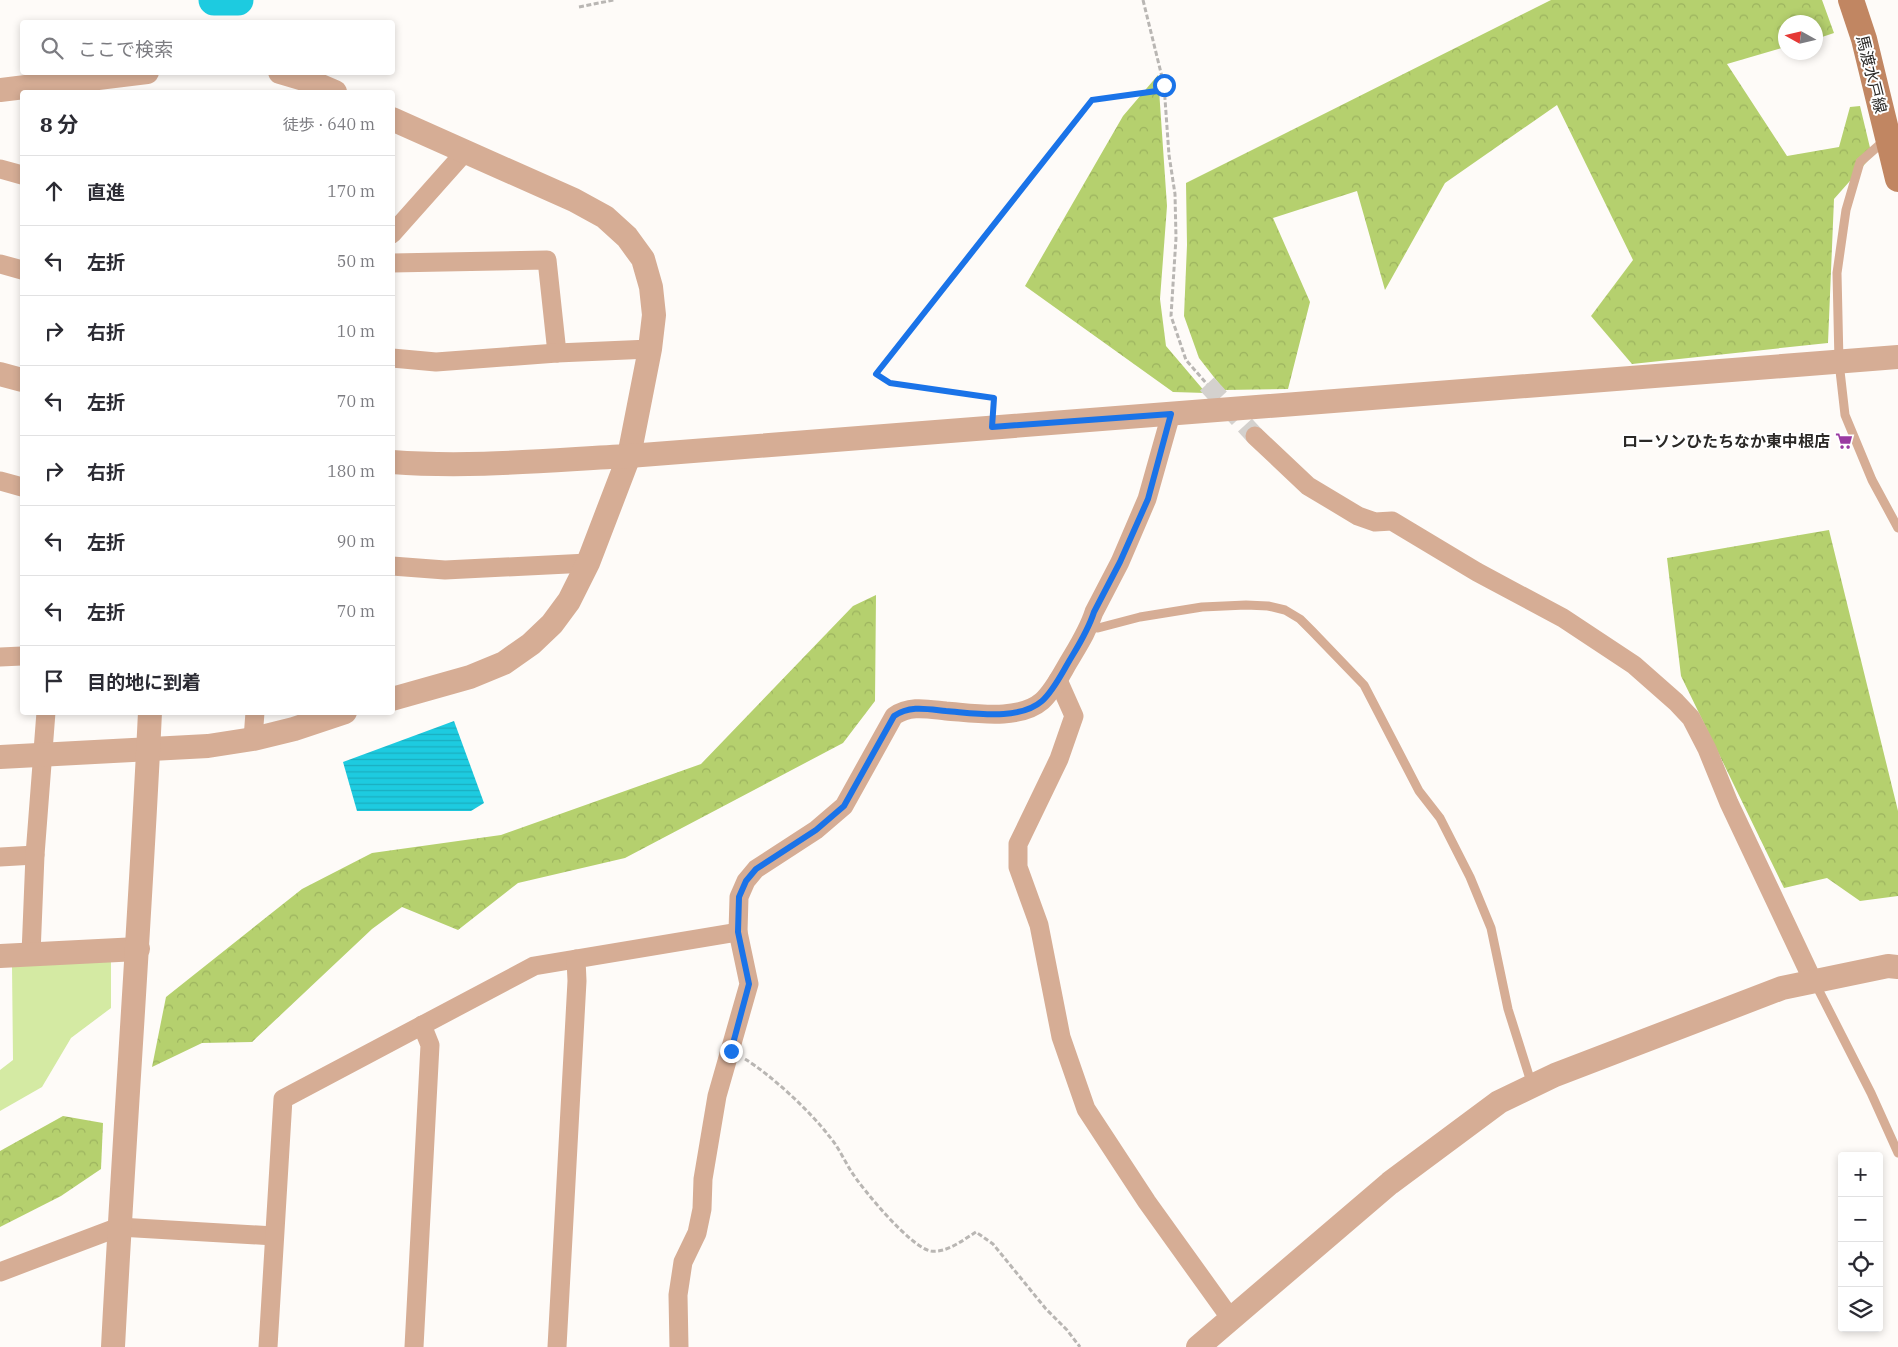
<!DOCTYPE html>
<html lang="ja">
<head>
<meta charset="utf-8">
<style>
  :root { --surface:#fff; --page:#f7f7f7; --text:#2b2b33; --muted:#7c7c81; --line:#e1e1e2 }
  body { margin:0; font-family:"IBM Plex Serif","Noto Sans JP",serif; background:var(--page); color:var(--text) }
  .controls { position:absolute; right:15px; bottom:15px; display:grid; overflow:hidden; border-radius:5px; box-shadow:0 2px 8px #0003 }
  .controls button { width:45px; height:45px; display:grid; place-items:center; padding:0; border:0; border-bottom:1px solid var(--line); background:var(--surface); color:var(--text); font:25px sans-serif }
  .compass { position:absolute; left:1778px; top:15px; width:45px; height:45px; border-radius:50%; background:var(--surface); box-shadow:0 2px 8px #0003; rotate:278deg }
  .stop { position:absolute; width:15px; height:15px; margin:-11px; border:4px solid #1a73e8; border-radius:50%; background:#fff }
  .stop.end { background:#1a73e8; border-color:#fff; box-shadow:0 1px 5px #0008 }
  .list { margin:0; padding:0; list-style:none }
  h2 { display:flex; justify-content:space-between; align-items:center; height:65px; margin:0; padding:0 20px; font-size:21px }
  h2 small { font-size:16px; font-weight:400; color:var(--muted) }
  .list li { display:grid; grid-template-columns:32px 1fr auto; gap:15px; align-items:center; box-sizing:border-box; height:70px; padding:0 20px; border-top:1px solid var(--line) }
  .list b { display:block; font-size:19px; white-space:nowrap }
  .list em { font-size:16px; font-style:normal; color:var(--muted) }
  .icon { flex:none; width:28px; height:28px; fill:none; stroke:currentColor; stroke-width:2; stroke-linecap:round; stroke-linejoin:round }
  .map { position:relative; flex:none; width:1898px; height:1347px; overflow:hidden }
  .search { position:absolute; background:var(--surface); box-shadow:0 2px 8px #0003; left:20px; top:20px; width:375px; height:55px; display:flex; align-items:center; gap:12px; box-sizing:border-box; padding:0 18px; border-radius:5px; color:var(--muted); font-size:19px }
  .panel { position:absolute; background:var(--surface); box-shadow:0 2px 8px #0003; left:20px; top:90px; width:375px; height:625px; border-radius:5px }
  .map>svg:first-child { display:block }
  .forest { fill:url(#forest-crowns) }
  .green { fill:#d4eaa3 }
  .water { fill:url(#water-rules) }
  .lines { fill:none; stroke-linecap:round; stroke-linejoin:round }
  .river { stroke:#1dcbe0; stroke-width:31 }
  .minor-tunnel { stroke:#d4d1ce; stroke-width:19; stroke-dasharray:19 9; stroke-linecap:butt }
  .path { stroke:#b9b6b3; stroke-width:3; stroke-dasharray:5 2.5; stroke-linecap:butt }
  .service { stroke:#d6ad95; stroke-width:9 }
  .minor { stroke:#d6ad95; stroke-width:19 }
  .tertiary { stroke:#d6ad95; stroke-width:24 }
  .secondary { stroke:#c18662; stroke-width:26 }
  .route { stroke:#1a73e8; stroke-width:6 }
  .labels { text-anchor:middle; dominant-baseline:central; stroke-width:4; stroke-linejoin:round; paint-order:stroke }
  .street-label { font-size:16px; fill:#2b2927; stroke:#fff }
  .poi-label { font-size:16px; font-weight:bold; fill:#2b2927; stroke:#fff; text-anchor:end }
</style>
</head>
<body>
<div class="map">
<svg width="1898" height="1347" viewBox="0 0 1898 1347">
  <defs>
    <pattern id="forest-crowns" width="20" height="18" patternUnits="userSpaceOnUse" patternTransform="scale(1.25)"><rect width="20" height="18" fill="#b5d06e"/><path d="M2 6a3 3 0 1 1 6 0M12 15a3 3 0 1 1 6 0" fill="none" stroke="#9cb35f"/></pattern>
    <pattern id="water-rules" width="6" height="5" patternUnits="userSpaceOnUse" patternTransform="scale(1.25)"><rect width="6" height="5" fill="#1dcbe0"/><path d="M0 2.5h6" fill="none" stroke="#1baec0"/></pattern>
  </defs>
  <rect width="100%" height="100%" fill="#fefbf8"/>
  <g class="forest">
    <path d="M1551 0H1822L1834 33 1816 39V22H1786L1785 47 1727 64 1787 156 1839 147 1850 107 1860 106 1872 156 1834 199 1828 343 1632 364 1591 316 1633 260 1557 105 1445 183 1385 290 1357 191 1273 218 1310 302 1288 389 1224 390 1199 358 1184 316 1187 245 1186 183Z"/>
    <path d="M1158 75 1167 206 1160 299 1166 346 1206 393 1173 392 1025 286 1123 116Z"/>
    <path d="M1829 530 1898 811V896L1860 901 1827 878 1784 888 1681 676 1667 558Z"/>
    <path d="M876 595 875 701 843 743 625 858 518 883 458 930 402 907 372 929 252 1042 202 1043 152 1067 166 997 302 889 372 853 501 835 701 764 853 606Z"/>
    <path d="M63 1116 103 1123 101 1169 61 1196 0 1227V1151Z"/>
  </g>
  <path class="green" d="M111 960V1008L71 1038 42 1087 0 1111V1070L13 1060 12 966Z"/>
  <path class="water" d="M454 721 484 803 471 811H357L343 762Z"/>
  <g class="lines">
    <path class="river" d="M214 0H238"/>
    <path class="minor-tunnel" d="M1207 384 1255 436"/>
    <g class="path">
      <path d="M1143 0 1164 85 1169 155 1175 194 1176 238 1171 316 1186 360 1207 384"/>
      <path d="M579 7 614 0"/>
      <path d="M993 409 994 398 890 383 876 374 1092 100 1164 90"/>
      <path d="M745 1059C771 1075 810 1111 829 1136 838 1146 844 1160 851 1171 863 1190 911 1248 931 1251 947 1253 963 1240 976 1232L993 1244 1046 1309 1067 1330 1080 1347"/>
    </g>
    <g class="service">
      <path d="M1885 140 1860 162 1846 210 1837 273 1839 362 1845 415 1872 480 1898 528"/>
      <path d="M1090 627 1098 628 1140 617 1202 607 1246 605 1268 606 1285 610 1300 619 1312 631 1364 685 1419 791 1440 818 1470 877 1491 928 1508 1009 1532 1085"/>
      <path d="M1815 983 1871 1093 1898 1153"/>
    </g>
    <g class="minor">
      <path d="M0 169 22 175"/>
      <path d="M392 234 465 152"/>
      <path d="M392 263 547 260 557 353"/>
      <path d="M0 264 22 270"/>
      <path d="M392 358 436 362 557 353 650 349"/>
      <path d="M1255 436 1308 486 1358 516 1375 522 1392 521 1477 572 1563 618 1634 665 1676 702 1691 718 1707 749 1729 803 1813 981"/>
      <path d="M0 481 22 487"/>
      <path d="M392 566 445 570 588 563"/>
      <path d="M0 657 22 656"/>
      <path d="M1058 680 1074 716 1059 759 1018 844V867L1039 925 1061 1037 1086 1109 1147 1202 1231 1319"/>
      <path d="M253 739 255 712"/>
      <path d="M0 857 35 855"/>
      <path d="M31 954 35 855 46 712"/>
      <path d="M0 1272 119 1227 274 1236"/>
      <path d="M268 1347 283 1099 534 966 576 959"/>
      <path d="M414 1347 430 1045 422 1025"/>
      <path d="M557 1347 577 981 576 959 738 932"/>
      <path d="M679 1347 678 1295 683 1262 697 1233 702 1209 703 1179 717 1096 749 984 738 932 739 897 746 881 756 869 816 830 844 806 894 716C910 705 927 709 946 711 974 713 1019 721 1042 701 1053 691 1061 675 1068 663 1078 646 1088 631 1094 612L1120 562 1147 499 1171 414"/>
    </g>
    <g class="tertiary">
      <path d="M280 72 307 80 335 92"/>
      <path d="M0 90 147 72"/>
      <path d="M392 119 574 200 605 217 627 237 643 259 651 287 654 315 650 349 629 456 588 563 569 601 552 624 531 644 504 663 470 677 392 699"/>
      <path d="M0 374 22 380"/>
      <path d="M392 462C471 468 550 460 629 456L1898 357"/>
      <path d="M0 757 208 746 253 739 294 729 345 712"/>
      <path d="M0 956 138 949"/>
      <path d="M113 1347C124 1135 140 924 150 712"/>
      <path d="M1198 1347 1390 1183 1499 1102 1555 1075 1782 988 1888 966 1898 967"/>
    </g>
    <path class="secondary" d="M1851 0 1864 39 1898 179"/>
  </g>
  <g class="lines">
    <path class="route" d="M731 1051 749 984 738 932 739 897 746 881 756 869 816 830 844 806 894 716C910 705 927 709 946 711 974 713 1019 721 1042 701 1053 691 1061 675 1068 663 1078 646 1088 631 1094 612L1120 562 1148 499 1171 414 992 427 994 398 890 383 876 374 1092 100 1164 90V85"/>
  </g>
  <defs>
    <g id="supermarket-bare" transform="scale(1.35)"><path d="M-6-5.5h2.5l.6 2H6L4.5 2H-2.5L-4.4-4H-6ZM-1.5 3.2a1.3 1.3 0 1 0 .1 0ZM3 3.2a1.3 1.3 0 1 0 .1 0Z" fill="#9a3aa2" stroke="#fff" stroke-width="2.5" paint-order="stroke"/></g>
  </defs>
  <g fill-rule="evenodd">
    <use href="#supermarket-bare" x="1844" y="441"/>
  </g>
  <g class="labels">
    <g class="street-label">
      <text transform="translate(1872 74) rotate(76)">馬渡水戸線</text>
    </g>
    <g class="poi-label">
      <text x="1830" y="441">ローソンひたちなか東中根店</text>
    </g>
  </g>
</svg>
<div class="controls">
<button>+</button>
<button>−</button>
<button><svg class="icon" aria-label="locate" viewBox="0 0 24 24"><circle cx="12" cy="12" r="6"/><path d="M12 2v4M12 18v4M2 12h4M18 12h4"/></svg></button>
<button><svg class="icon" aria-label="layers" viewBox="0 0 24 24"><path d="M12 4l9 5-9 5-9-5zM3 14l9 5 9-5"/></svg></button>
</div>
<svg class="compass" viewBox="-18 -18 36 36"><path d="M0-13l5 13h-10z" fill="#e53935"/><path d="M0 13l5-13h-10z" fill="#7c7c81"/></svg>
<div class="stop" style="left:1164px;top:85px"></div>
<div class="stop end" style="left:731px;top:1051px"></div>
<div class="search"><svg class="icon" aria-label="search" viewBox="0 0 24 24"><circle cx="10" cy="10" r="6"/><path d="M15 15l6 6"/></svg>ここで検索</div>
<section class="panel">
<h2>8 分<small>徒歩 · 640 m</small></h2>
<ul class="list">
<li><svg class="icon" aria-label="ahead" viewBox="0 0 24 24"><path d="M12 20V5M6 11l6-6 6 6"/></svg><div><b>直進</b></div><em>170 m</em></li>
<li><svg class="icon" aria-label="left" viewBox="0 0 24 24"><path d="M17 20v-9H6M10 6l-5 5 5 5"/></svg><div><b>左折</b></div><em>50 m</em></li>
<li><svg class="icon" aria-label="right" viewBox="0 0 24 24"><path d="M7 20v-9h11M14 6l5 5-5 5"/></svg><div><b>右折</b></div><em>10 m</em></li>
<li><svg class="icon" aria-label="left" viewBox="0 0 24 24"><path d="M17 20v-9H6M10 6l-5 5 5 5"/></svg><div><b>左折</b></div><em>70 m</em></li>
<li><svg class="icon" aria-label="right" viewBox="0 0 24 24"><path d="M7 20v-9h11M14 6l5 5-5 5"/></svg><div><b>右折</b></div><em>180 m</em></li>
<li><svg class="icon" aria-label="left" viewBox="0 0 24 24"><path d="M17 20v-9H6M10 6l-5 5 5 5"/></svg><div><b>左折</b></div><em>90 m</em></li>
<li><svg class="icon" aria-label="left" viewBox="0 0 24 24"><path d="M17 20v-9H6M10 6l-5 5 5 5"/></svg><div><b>左折</b></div><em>70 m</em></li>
<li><svg class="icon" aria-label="arrive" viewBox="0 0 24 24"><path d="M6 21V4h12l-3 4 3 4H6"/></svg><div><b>目的地に到着</b></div></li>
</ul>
</section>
</div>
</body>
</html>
